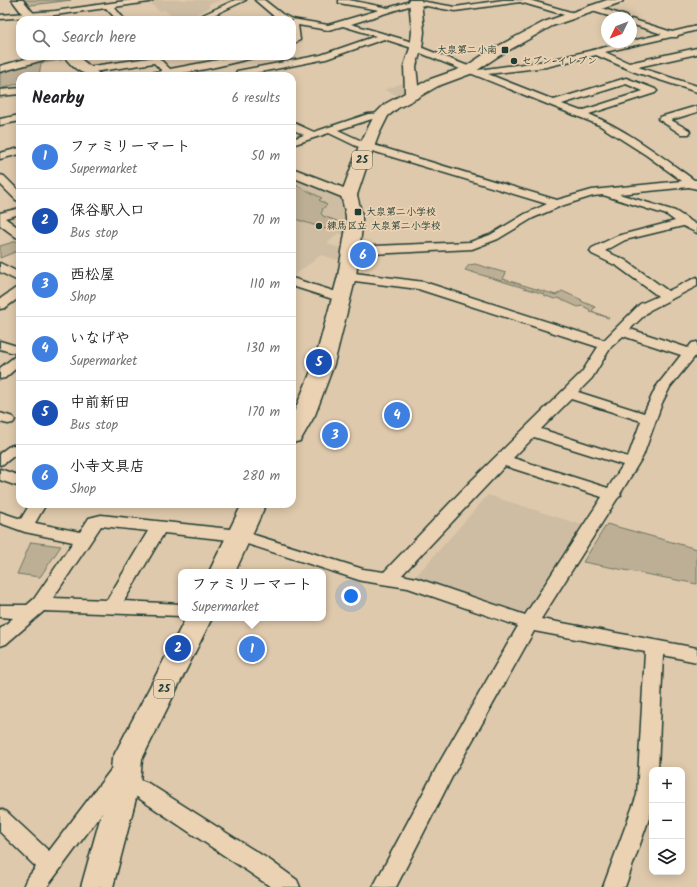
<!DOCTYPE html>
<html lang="en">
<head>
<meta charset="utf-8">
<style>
  :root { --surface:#fff; --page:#f2f2f2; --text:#202124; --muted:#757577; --line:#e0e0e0; --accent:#1f3d34 }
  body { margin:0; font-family:Kalam,"Klee One",sans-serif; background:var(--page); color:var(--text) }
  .controls { position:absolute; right:12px; bottom:12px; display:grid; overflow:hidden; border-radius:8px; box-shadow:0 2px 10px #0003 }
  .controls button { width:36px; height:36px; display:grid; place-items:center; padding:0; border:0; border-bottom:1px solid var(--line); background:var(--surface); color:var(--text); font:20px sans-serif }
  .compass { position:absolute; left:601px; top:12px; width:36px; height:36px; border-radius:50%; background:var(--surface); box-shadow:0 2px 10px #0003; rotate:227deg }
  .you { position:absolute; left:351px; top:596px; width:14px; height:14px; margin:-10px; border:3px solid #fff; border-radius:50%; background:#1a73e8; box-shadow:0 0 0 6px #1a73e833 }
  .badge { display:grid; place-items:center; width:26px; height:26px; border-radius:50%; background:var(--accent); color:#fff; font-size:13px; font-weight:700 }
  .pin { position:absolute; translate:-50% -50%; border:2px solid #fff; box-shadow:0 1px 4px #0006 }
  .popup { position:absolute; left:178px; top:569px; width:148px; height:52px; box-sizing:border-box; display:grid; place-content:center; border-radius:8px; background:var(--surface); filter:drop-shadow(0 1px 3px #0005); font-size:13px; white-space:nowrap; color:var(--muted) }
  .popup b { font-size:15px; color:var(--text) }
  .popup::after { content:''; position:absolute; left:50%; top:100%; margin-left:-8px; border:8px solid transparent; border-top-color:var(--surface) }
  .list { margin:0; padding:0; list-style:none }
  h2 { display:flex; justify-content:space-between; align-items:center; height:52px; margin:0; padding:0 16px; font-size:17px }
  h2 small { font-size:13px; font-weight:400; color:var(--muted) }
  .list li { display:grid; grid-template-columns:26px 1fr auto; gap:12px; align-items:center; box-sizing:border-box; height:64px; padding:0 16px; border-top:1px solid var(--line) }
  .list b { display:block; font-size:15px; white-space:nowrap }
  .list p { margin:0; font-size:13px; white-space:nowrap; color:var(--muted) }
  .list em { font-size:13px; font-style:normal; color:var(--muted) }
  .icon { flex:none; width:22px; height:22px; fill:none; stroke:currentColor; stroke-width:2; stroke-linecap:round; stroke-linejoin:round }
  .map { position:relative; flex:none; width:697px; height:887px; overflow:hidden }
  .search { position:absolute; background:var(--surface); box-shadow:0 2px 10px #0003; left:16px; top:16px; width:280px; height:44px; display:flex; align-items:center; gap:10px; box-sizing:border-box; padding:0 14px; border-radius:12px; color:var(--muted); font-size:15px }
  .panel { position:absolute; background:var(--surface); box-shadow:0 2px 10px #0003; left:16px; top:72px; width:280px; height:436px; border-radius:12px }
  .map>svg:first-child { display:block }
  .built { fill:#cebda2 }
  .green { fill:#bcaf95; stroke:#6e7664 }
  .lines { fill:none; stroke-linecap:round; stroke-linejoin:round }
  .street-casing { stroke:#1f3d34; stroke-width:3 }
  .secondary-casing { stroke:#1f3d34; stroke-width:3 }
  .primary-casing { stroke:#1f3d34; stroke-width:3 }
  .street { fill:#ebd2b3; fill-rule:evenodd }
  .secondary { fill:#ebd2b3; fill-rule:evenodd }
  .primary { fill:#ebd2b3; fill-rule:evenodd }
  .poi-dot { fill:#1f3d34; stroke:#ebd2b3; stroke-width:1.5 }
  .labels { text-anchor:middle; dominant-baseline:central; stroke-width:3.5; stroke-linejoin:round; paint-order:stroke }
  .far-poi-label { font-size:10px; font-weight:bold; fill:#1f3d34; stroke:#ebd2b3; text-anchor:start }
  .shield { fill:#ebd2b3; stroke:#5c6a5a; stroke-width:1 }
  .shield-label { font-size:11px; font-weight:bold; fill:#1f3d34 }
</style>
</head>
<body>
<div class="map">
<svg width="697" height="887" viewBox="0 0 697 887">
  <rect width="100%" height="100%" fill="#dfc9ac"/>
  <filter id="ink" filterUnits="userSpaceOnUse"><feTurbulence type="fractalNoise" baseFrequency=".025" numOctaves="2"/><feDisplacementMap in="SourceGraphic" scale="8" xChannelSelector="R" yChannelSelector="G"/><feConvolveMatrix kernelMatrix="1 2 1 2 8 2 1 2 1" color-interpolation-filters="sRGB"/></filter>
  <g filter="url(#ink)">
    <g class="built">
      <path d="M155 0H222L208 4 210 7 196 14 204 15 193 20H175L165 10 159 11 148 1Z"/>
      <path d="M403 83 407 85V93L403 96H399L384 90Z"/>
      <path d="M292 175 344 197 346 219 344 235 338 233 327 244 344 249 342 261 321 255 292 277Z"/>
      <path d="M488 495 585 526 527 612 520 613 415 577Z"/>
    </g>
    <g class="green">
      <path d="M19 0H71L24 6Z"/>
      <path d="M55 56H66L69 59 41 63 39 76H20V83L0 89V71Z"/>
      <path d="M292 183 322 198 319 200 327 205 322 209 323 210 321 213 323 216 337 221 338 227 329 230 292 218Z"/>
      <path d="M20 240V250L0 258V246Z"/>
      <path d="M475 264 506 273 503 279 556 295 562 291 582 300 581 301 595 307 592 311 609 318 590 312 589 309 582 306 578 307 558 298 554 299 544 295V294L465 270 469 265Z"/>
      <path d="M607 524 697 549V584L583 562Z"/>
      <path d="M31 542 61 546 40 577 17 574Z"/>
    </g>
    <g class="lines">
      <g class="street-casing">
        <g id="street">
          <path d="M132 0H153L149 2 114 7 125 20H117L106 8 55 15 0 19V15L55 11Z"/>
          <path d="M235 0H246L203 20H192Z"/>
          <path d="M255 0H264L282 14 292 19 328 25 379 10 339 3V0H349L388 8 414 0 455 7 503 0H529L574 13 575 15 571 17 520 2 455 11 415 4 351 24 419 44 420 47 478 70 546 61 662 34 631 24V19L672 32 697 26V30L678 35 677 37H671L605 52 629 63 697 48V54L638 67 697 86V92L635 72 596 55 546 67 488 74 554 100 626 78 655 89 657 91 655 93 589 114C627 130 661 156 694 180H697V189L689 187 619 194 675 211 697 225V233L683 226 625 240 605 251 625 260 668 291 697 277V286L650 310 630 329 688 348 692 343 697 342V354L670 387 662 403 643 456 620 494 621 495 617 499 541 619 697 648V662L663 655 658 770H652V810L625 887H603L637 795 645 652 534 631 452 777 396 887H373L438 765 518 626 408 588 362 581 238 541 164 533 124 601 181 604V616L44 611 6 644 0 646V629L13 618 0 617V605H27L34 599 73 542 25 532 0 523V512L21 519 30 504H46L35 523 80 532 89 518 101 515 239 530 363 569 384 572 470 482 582 372 598 347 418 289 347 280 343 279 341 276 343 273 347 272 424 282 604 340 640 304 658 296 617 266 592 254 590 251 592 248 617 236 675 221 667 215 603 195 593 196 561 206 533 218 498 239 472 249 351 255 347 254 345 251 347 248 351 247 470 242 490 235 525 214 547 204 356 146 329 133 292 145V139L304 135 292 129V122L314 132 368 114 386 113 388 115 386 117 372 119 338 130 364 142 557 200 592 190 682 181 646 155 599 125 413 50 412 48 384 39 326 59 240 76 237 75 236 73 237 71 321 55 376 36 343 26 328 30 298 25 300 40 292 44V20H282L276 18ZM626 84 643 91 581 111 562 104ZM623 336 681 355 656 387 644 413 578 392 592 378 611 347ZM571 399 641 421 628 457 541 429ZM534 437 623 465 608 488 513 458ZM505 466 602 497 525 615 416 578 402 575ZM101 526 148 531 107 600 53 598Z"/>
          <path d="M589 6H595L626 16 627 18H615L589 10Z"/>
          <path d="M36 56H52L51 58 0 72V66Z"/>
          <path d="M239 56H254L253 58C217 67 179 76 142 76L144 74 162 71 154 63 86 73 82 70 86 67 156 57 159 58 170 69Z"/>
          <path d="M20 88V94L0 96V90Z"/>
          <path d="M697 106V112L671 120 689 130 690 132 689 134H681L658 119 660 117Z"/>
          <path d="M20 115V121L0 125V119Z"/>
          <path d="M20 148V154L0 159V153Z"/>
          <path d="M0 175 4 176 20 192V201L16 200 0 184Z"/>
          <path d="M20 208V214L5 218 20 229V238L16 237 0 225V213Z"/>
          <path d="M0 263 20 273V282L0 272Z"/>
          <path d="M292 278 346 295 348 298 346 301 342 302 292 286Z"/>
          <path d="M20 287V297L5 308 0 309V299L16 288Z"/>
          <path d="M0 341 20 347V365L5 378 0 379V368L18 354 0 349Z"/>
          <path d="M0 413 13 417 15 420 13 423 8 424 0 422Z"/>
          <path d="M13 445 18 447 20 451 5 463 0 465V453L8 447Z"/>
          <path d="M0 469 20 476V487L0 480Z"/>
          <path d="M120 764 127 767 130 773 129 776 148 783 271 861 297 880 300 887H271L134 795 119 790 47 887H23L26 880 36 867 0 832V809L7 812 49 851 113 767Z"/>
        </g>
      </g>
      <g class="secondary-casing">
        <g id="secondary">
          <path d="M12 0H23L39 20H27Z"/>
          <path d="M607 0H623L622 2 552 26 497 57 473 73 438 86 417 98H407L405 95 407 92 428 80 465 67 489 51 544 22Z"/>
          <path d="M64 56H77L102 76C84 76 75 71 64 56Z"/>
          <path d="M292 168 354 192 357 195 354 198 349 200 344 198 292 177Z"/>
        </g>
      </g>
      <g class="primary-casing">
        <g id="primary">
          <path d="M409 0H421L424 32 422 48 416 66 419 95 417 98 398 108 388 116 379 134 365 171 357 195 362 216V227L356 276 334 364 315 415 300 441 292 443V417L314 364 338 276 346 227V216L341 195 359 146 375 114 385 104 405 93 404 66 410 48 412 32Z"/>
          <path d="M242 504H266L235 572H209Z"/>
          <path d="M186 618H212L142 759 140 783 113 887H81L110 783 112 759Z"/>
        </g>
      </g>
      <use href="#street" class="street"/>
      <use href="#secondary" class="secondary"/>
      <use href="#primary" class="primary"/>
    </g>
  </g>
  <g class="poi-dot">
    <rect x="501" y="46" width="8" height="8" rx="2"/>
    <circle cx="514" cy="61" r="4"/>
    <rect x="354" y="208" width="8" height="8" rx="2"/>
    <circle cx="319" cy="226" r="4"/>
  </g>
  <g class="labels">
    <g class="far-poi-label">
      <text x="497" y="50" text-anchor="end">大泉第二小南</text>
      <text x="522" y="61">セブン-イレブン</text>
      <text x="366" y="212">大泉第二小学校</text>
      <text x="327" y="226">練馬区立 大泉第二小学校</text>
    </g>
    <g class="shield">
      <rect x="352" y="151" width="20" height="18" rx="3"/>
      <rect x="154" y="680" width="20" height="18" rx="3"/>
    </g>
    <g class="shield-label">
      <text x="362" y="160">25</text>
      <text x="164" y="689">25</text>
    </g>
  </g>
</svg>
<div class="controls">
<button>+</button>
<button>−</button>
<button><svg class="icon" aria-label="layers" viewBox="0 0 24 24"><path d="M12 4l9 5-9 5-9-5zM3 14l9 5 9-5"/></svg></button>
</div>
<svg class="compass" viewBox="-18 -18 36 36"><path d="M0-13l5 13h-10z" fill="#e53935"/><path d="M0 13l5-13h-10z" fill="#757577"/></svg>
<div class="you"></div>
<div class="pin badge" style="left:252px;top:649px;background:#3f7fe0">1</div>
<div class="popup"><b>ファミリーマート</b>Supermarket</div>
<div class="pin badge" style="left:178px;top:648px;background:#1a4fb4">2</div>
<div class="pin badge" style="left:335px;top:435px;background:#3f7fe0">3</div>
<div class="pin badge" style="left:397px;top:415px;background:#3f7fe0">4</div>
<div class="pin badge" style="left:319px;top:362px;background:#1a4fb4">5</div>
<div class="pin badge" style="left:363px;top:255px;background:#3f7fe0">6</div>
<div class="search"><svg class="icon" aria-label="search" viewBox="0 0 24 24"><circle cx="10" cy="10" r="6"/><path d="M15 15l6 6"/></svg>Search here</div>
<section class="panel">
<h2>Nearby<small>6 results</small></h2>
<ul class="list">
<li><span class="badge" style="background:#3f7fe0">1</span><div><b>ファミリーマート</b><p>Supermarket</p></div><em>50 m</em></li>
<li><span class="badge" style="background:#1a4fb4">2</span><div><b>保谷駅入口</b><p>Bus stop</p></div><em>70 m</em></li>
<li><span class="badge" style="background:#3f7fe0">3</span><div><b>西松屋</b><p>Shop</p></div><em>110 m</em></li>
<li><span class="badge" style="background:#3f7fe0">4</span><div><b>いなげや</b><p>Supermarket</p></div><em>130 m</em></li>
<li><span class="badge" style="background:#1a4fb4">5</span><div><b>中前新田</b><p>Bus stop</p></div><em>170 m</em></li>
<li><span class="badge" style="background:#3f7fe0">6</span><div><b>小寺文具店</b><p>Shop</p></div><em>280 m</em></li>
</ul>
</section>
</div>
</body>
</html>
